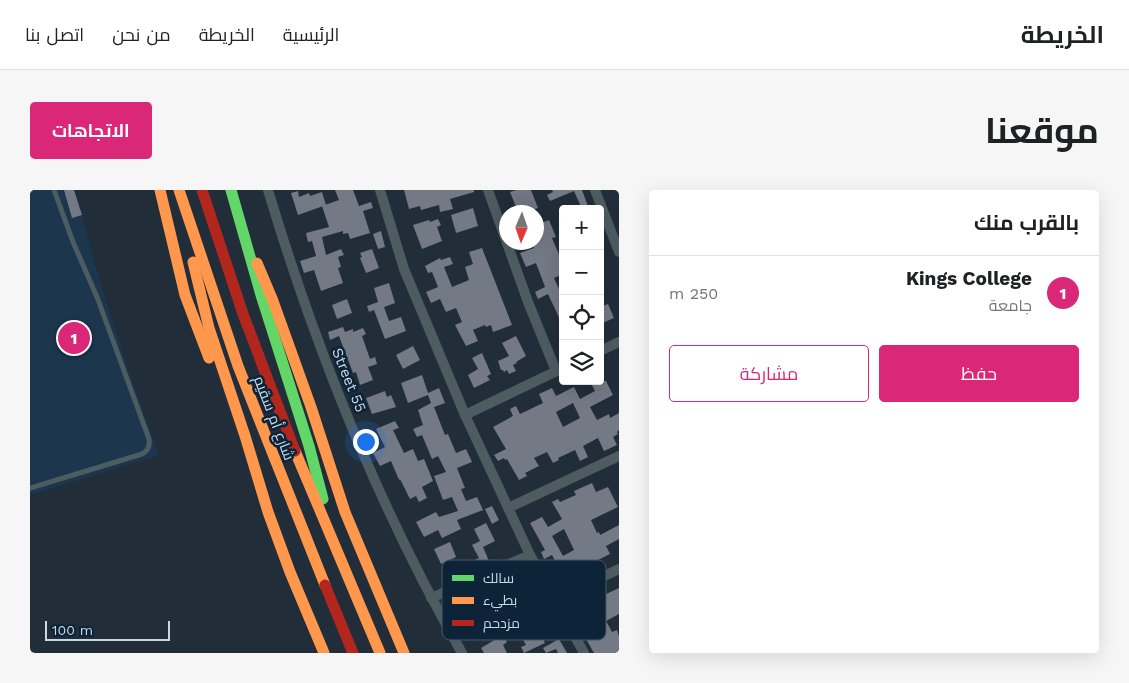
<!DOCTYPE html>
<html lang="ar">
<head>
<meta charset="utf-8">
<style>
  :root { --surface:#fff; --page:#f6f6f6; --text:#202124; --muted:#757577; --line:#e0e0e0; --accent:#db2777 }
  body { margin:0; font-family:"Work Sans",Cairo,sans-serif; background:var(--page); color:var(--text); direction:rtl }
  .controls { position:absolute; right:15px; top:15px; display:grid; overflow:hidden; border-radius:5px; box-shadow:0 5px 20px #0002 }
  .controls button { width:45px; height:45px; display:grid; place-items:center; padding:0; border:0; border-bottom:1px solid var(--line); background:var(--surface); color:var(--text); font:25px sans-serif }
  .compass { position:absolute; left:469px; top:15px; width:45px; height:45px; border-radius:50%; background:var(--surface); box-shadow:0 5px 20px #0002; rotate:182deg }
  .scale { position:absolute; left:15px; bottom:12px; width:125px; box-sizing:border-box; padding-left:5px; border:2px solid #cad8e6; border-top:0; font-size:14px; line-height:18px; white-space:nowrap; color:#cad8e6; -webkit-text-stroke:4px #0d2438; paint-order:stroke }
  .you { position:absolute; left:335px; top:251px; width:18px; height:18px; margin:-12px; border:4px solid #fff; border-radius:50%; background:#1a73e8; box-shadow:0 0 0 8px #1a73e833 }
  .badge { display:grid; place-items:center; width:32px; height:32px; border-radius:50%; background:var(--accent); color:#fff; font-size:16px; font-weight:700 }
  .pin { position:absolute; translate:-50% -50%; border:2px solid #fff; box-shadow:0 1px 5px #0006 }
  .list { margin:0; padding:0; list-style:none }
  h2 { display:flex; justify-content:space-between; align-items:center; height:65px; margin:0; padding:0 20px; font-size:21px }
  h2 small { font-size:16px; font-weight:400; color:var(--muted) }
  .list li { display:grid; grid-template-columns:32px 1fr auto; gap:15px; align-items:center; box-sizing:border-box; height:75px; padding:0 20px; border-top:1px solid var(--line) }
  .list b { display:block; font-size:19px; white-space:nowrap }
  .list p { margin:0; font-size:16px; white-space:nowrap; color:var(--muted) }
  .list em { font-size:16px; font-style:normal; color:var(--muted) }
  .actions { display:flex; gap:10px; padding:15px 20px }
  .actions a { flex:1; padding:11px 0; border:1px solid var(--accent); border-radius:5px; text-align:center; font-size:18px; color:var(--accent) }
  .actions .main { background:var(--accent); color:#fff }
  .icon { flex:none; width:28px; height:28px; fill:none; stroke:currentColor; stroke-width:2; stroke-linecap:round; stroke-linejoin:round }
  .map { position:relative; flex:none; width:589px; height:463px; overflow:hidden; direction:ltr; border-radius:5px }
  header { display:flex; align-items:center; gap:30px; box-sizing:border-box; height:70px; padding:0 25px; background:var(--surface); border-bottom:1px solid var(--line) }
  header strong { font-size:24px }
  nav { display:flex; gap:28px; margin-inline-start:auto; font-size:18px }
  .intro { display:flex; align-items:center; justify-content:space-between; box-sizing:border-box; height:120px; padding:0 30px }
  h1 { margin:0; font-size:35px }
  .button { padding:12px 22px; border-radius:5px; background:var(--accent); color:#fff; font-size:18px; font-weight:700 }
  main { display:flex; gap:30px; padding:0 30px }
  aside { flex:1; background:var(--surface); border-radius:5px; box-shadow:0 5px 20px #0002 }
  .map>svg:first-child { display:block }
  .built { fill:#1c364e }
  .building { fill:#737985; fill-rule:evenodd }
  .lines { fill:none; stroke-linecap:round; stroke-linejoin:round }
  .lane { stroke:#4d5c61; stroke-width:5 }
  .street { stroke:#4d5c61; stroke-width:10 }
  .fast { stroke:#63d668; stroke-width:11 }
  .slow { stroke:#ff974d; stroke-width:11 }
  .jam { stroke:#b3261e; stroke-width:11 }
  .labels { text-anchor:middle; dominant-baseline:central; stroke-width:5; stroke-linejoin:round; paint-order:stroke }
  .street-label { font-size:15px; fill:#cad8e6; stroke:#0d2438 }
  .key { fill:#0d2438; stroke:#465a6c; stroke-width:1 }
  .key-label { font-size:14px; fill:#cad8e6 }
</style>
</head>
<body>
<header>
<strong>الخريطة</strong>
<nav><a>الرئيسية</a><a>الخريطة</a><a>من نحن</a><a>اتصل بنا</a></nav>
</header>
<div class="intro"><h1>موقعنا</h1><a class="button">الاتجاهات</a></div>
<main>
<aside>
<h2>بالقرب منك<small></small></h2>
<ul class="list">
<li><span class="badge">1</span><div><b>Kings College</b><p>جامعة</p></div><em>250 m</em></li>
</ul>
<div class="actions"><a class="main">حفظ</a><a>مشاركة</a></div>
</aside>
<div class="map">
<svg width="589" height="463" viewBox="0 0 589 463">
  <rect width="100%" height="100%" fill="#212d39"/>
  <path class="built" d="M0 0H44L75 108 101 188 129 265 0 305Z"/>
  <g class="building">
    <path d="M34 0H44L52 25 42 28Z"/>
    <path d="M305 0H323L329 16 341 12 343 18 333 21 340 43 320 49 318 43 313 44V41L292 47 296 65 311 59 314 65 308 67 311 77 308 78 313 93 291 101 284 80 274 83 270 71 286 66 282 51 278 52 276 43 299 37 292 16 309 10Z"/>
    <path d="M374 0H444V2L420 9 423 19 410 22 409 15 391 20 390 16 379 19Z"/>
    <path d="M486 0H501L508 18 496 22H488L480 2Z"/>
    <path d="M522 0H552L559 19H552L544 1 520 11 517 5 523 2Z"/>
    <path d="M268 1 269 7 279 3 280 6 292 2 296 15 268 25 261 3Z"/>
    <path d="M443 18 448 36 426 43 421 25Z"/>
    <path d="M408 29 411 35 407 37 412 51 392 59 383 35 399 30 400 32Z"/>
    <path d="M519 30 526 47 522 48 533 74V84L524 88 529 99 533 97V110L531 111 533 116V136L518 104 508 109 505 102 515 97 506 73 496 77 490 63 504 58 502 52H506V35Z"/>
    <path d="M351 41 355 57 348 59 343 44Z"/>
    <path d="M452 58 482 135 463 142 461 135 456 137 455 135 443 140 448 151 436 156 425 135 432 132 426 118 416 122 410 109 401 113 396 102 408 97 402 82 398 83 395 76 410 68 411 70 420 67 423 74 414 77 422 97 439 90 435 77 443 74 439 62Z"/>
    <path d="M342 59 349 78 336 83 330 68 332 67 330 63Z"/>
    <path d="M359 93 365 113 354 117 359 131 371 127 376 141 355 149 344 120 339 122 337 116 348 112 344 98Z"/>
    <path d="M317 109 322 123 307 129 302 115Z"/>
    <path d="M578 114 584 128 570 134V117Z"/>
    <path d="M313 137 315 142 323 139V142L333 138 336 144 332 146 340 169 345 167 347 174 338 177 343 190 330 195 326 182 323 183 309 146 300 150 298 142Z"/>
    <path d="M486 146 496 166 486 172 487 173 483 175 486 181 479 184 477 180 474 182 473 180H471L468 171 479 166 472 153Z"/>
    <path d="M383 156 390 170 373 179 366 165Z"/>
    <path d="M452 163 461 184 457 186 460 190 444 198 438 185 448 179 442 168Z"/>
    <path d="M392 185 398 203 409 198 415 213 404 217 415 245 418 244 426 263 436 259 442 272 427 278 435 298 431 299 436 311 447 307 453 320 427 330 431 339 412 348 408 340 394 347 386 332 406 322 409 327 428 321 422 307 413 310 404 286 416 282 408 266 402 269 392 245 387 247 383 239 393 235 388 220 401 213 398 205 378 213 371 193Z"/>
    <path d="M560 191H576L583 205 560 217 567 230 579 224 580 228 589 223V240L587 242 588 244 583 247 587 255 574 261 568 248 553 256 558 267 550 271 545 260 528 268 529 270 523 273 517 262 504 268 509 276 495 283 497 286 489 290 477 269 475 270 474 268 468 271 464 265 476 259 463 237 483 226 480 219 486 216 490 224 513 213 509 204 522 198 526 206 544 197 550 209 565 201ZM543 213 550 228 533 237 526 222Z"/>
    <path d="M355 201 357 207 361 205 366 217 342 224 336 208Z"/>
    <path d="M365 231 369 238 363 240 374 263 383 259 388 271 394 269 403 291 392 297 397 308 389 312 386 306 380 309 370 289 369 290 361 271 350 276 343 263 355 257 346 239Z"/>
    <path d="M562 293 566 302 578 297 588 317 561 330 567 343 569 342 570 345 589 335V349L576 356 580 364 566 371 569 378 556 384 550 372 538 378 539 381 532 384 522 365 514 369 511 362 515 360 500 333 512 327 518 337 532 329 522 312 528 309 530 312 546 305 544 301ZM534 339 544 360 533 366 522 346Z"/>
    <path d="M462 316 469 330 462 334 455 319Z"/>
    <path d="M456 333 465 351 453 357 459 371 445 378 442 371 449 368 442 355 450 351 444 339Z"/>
    <path d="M420 352 426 367 411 374 404 359Z"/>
    <path d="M589 398V424L576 431 582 442 587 440 589 446V463H564L556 449 559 447 547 425 569 412 565 404 572 401 574 405Z"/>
    <path d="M509 420 514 429 505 434 515 453 494 463 491 457 496 455 489 442 480 447 475 438Z"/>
    <path d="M473 445 477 452 473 455 477 463H454L451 458Z"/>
    <path d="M529 449 537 463H528L526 459 516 463 513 458Z"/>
  </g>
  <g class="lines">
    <path class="lane" d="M0 298 112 264C118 261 120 256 119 249L67 107 43 52 24 0"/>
    <g class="street">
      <path d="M238 0C286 160 349 318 432 463"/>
      <path d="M350 0 374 79 435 225 500 365 554 463"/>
      <path d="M458 0 498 112 526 181"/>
      <path d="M565 0 589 62"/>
      <path d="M570 161 589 152"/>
      <path d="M435 225 533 178"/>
      <path d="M478 318 589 266"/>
      <path d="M401 408 500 365"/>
      <path d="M524 410 589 379"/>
    </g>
    <path class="fast" d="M201 0 231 105 279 256 293 309"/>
    <g class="slow">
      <path d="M130 0 155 105 179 168"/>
      <path d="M149 0 208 176 295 395"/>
      <path d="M163 72 179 138 215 246 238 322 260 382 294 463"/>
      <path d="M227 73 243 111 281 217 315 322 374 463"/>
      <path d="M265 261 350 463"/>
    </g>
    <g class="jam">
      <path d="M172 0 213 124 265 261"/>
      <path d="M295 395 323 463"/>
    </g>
  </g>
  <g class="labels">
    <g class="street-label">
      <text transform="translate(319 190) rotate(68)">Street 55</text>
      <text transform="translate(244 228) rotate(69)">شارع أم سقيم</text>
    </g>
  </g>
  <rect x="412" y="370" width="164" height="80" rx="8" class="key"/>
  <rect x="422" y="385" width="22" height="6" fill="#63d668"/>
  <rect x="422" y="407" width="22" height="7" fill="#ff974d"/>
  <rect x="422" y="430" width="22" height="6" fill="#b3261e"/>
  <g class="key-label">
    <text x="453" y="393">سالك</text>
    <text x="453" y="415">بطيء</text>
    <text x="453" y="438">مزدحم</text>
  </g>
</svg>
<div class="controls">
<button>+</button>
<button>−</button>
<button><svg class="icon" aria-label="locate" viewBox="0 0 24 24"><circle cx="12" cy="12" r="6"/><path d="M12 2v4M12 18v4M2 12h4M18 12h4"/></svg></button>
<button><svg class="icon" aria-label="layers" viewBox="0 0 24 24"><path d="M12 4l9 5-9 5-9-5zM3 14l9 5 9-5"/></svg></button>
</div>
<svg class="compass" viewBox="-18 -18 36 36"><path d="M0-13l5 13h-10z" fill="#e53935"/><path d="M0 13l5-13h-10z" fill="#757577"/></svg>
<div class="scale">100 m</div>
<div class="you"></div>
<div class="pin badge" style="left:44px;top:148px">1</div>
</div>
</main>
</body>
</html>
